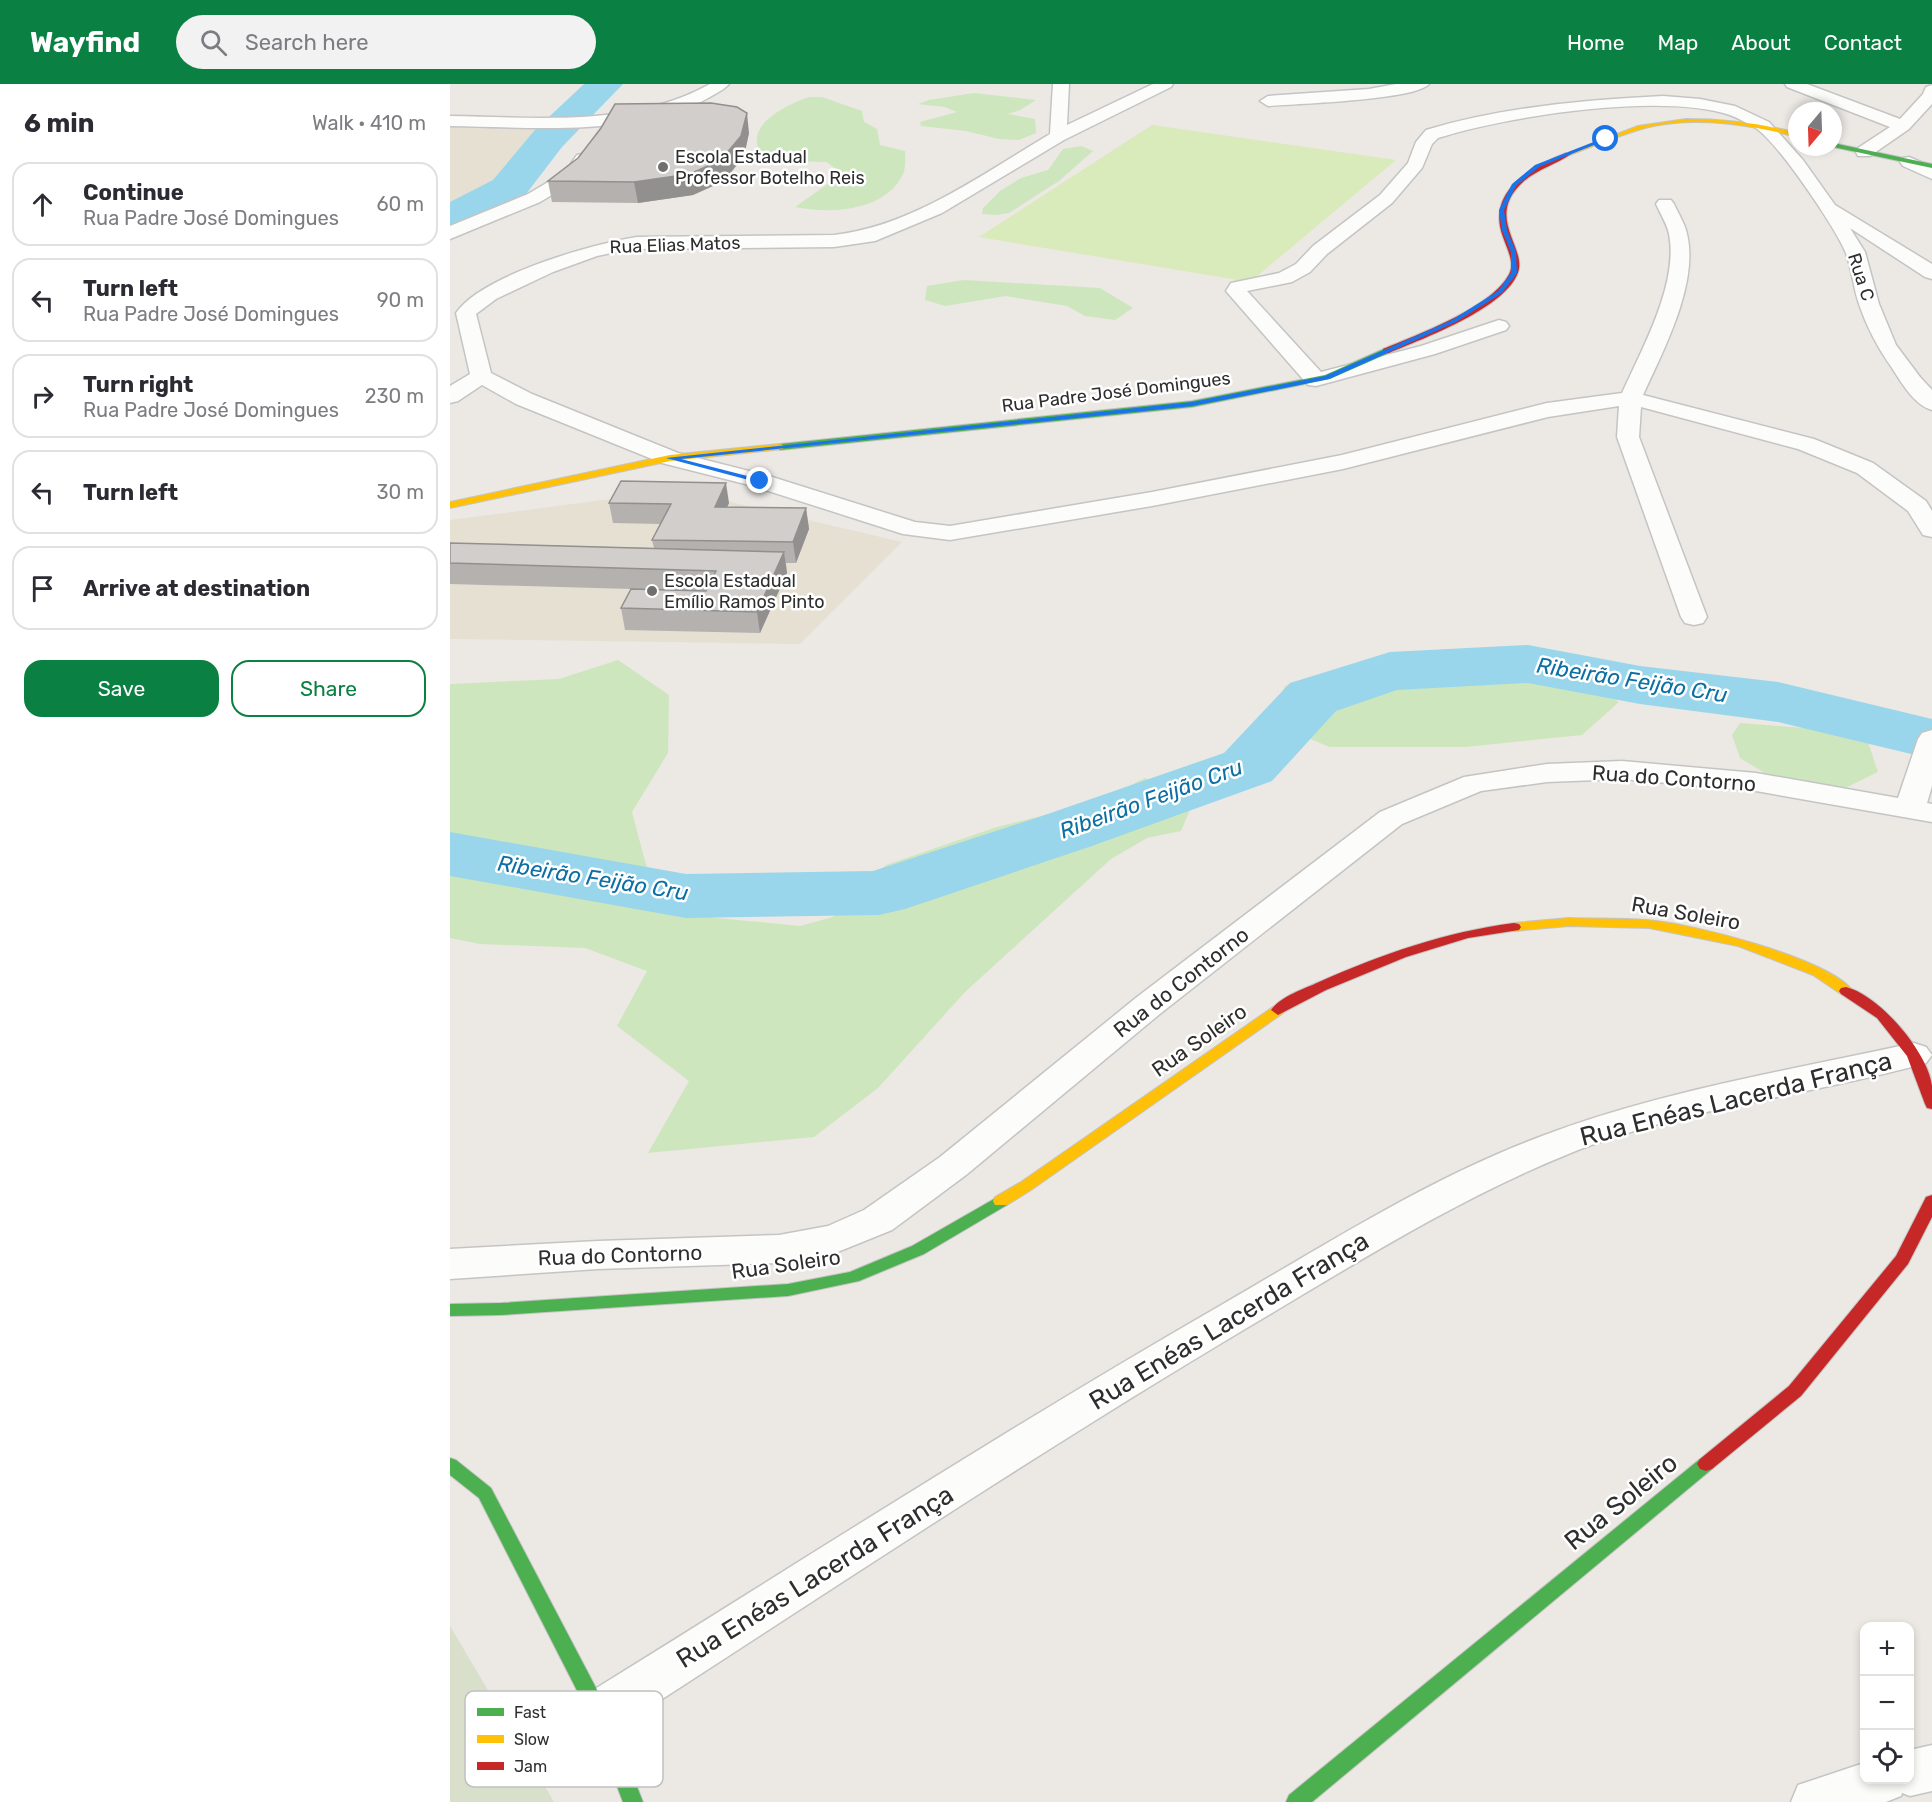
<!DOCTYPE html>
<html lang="en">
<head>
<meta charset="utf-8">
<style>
  :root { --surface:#fff; --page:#f2f2f3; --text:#2b2b33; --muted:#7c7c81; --line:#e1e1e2; --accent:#0b8043 }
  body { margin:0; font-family:Rubik,sans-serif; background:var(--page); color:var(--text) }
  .controls { position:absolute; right:18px; bottom:18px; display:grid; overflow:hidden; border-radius:12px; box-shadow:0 3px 9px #0003 }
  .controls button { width:54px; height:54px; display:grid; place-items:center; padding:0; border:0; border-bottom:2px solid var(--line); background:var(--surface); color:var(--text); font:30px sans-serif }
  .compass { position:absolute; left:1338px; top:18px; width:54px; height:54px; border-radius:50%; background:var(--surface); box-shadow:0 3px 9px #0003; rotate:199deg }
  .stop { position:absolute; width:18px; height:18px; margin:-14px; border:4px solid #1a73e8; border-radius:50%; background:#fff }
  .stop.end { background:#1a73e8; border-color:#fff; box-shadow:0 2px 6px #0008 }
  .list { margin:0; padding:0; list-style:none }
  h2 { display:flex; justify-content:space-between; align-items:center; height:78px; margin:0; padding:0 24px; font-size:26px }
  h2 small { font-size:20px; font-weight:400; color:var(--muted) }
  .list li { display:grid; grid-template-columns:39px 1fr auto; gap:18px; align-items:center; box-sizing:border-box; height:84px; margin:0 12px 12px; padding:0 12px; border:2px solid var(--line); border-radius:18px }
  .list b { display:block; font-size:22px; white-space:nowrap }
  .list p { margin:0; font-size:20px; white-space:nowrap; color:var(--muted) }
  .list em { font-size:20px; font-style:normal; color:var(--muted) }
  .actions { display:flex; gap:12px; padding:18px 24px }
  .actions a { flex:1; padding:14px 0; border:2px solid var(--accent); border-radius:18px; text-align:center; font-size:21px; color:var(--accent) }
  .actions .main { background:var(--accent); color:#fff }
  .icon { flex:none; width:33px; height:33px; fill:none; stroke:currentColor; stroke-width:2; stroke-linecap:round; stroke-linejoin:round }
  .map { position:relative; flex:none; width:1482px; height:1718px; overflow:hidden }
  header { display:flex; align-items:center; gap:36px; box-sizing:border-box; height:84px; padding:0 30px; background:var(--accent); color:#fff }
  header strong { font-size:28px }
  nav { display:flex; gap:33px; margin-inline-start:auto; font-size:21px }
  .search { width:420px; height:54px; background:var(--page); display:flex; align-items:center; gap:15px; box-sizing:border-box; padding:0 21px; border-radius:33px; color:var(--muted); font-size:22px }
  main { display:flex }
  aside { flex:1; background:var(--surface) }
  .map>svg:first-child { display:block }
  .education { fill:#e6e0d3 }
  .green { fill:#cee6be }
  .cemetery { fill:#d8e0cc }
  .pitch { fill:#d9eabb }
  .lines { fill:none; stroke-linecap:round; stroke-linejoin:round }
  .river { fill:#99d6ec; fill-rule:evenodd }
  .street-casing { stroke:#c5c4c5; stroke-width:3 }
  .fast-casing { stroke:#c5c4c5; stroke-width:2 }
  .slow-casing { stroke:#c5c4c5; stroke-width:2 }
  .jam-casing { stroke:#c5c4c5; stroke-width:2 }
  .street { fill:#fcfcfb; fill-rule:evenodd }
  .fast { fill:#4caf50; fill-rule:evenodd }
  .slow { fill:#ffc107; fill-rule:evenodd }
  .jam { fill:#c62828; fill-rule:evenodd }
  .wall { fill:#b4b1af }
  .shaded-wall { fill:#92908e }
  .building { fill:#d1cecb; stroke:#92908e; stroke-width:1.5 }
  .route { fill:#1a73e8 }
  .poi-dot { fill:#706f6e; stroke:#fff; stroke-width:2 }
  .labels { text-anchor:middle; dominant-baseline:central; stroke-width:5; stroke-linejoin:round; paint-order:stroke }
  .far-poi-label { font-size:18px; fill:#2e2e2e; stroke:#fff; text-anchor:start }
  .far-street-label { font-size:18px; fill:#2e2e2e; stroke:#fff }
  .street-label { font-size:21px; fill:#2e2e2e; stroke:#fff }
  .water-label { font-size:22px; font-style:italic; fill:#0d6fa3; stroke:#fff }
  .near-street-label { font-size:26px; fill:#2e2e2e; stroke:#fff }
  .key { fill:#fff; stroke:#c0c0c0; stroke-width:1.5 }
  .key-label { font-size:16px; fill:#2e2e2e }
</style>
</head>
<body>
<header>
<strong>Wayfind</strong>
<div class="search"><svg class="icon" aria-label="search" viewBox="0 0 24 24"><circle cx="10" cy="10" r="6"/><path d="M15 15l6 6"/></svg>Search here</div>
<nav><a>Home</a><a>Map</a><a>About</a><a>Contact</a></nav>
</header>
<main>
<aside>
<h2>6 min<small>Walk · 410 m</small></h2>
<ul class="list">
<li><svg class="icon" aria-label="ahead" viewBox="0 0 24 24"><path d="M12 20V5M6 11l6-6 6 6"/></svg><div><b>Continue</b><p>Rua Padre José Domingues</p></div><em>60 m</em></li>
<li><svg class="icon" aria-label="left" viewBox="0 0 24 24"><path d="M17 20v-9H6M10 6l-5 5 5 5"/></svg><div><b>Turn left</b><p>Rua Padre José Domingues</p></div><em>90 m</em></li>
<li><svg class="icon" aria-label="right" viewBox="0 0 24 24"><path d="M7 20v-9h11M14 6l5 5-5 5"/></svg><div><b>Turn right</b><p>Rua Padre José Domingues</p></div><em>230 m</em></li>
<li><svg class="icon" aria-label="left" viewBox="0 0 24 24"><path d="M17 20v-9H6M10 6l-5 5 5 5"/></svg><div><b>Turn left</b></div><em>30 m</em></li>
<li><svg class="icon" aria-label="arrive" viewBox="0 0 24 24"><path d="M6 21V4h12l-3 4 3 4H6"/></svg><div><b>Arrive at destination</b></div></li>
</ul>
<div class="actions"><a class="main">Save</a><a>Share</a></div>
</aside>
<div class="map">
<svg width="1482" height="1718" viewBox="0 0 1482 1718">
  <rect width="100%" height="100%" fill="#ece8e4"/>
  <g class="education">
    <path d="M0 41H93L39 102 13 117 0 118Z"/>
    <path d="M229 406 452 458 350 560 0 555V436Z"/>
  </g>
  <g class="green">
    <path d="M524 9 586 16 570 26 558 30 585 35 586 49 569 56 549 55 516 47 471 42 470 38 507 28 495 23 468 20 479 16Z"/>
    <path d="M359 13H372L412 27 414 38 427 45 430 61 455 67C455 74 456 84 453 90 435 128 380 130 345 123L392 90 377 78 335 77 309 73C309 67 306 59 307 53 310 33 342 19 359 13Z"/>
    <path d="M631 62 643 67 609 97 559 129 546 131 532 130 533 124 550 107 571 94 598 86 613 65Z"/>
    <path d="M514 196 650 204 683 224 665 236 635 232 617 222 556 212 495 222 475 216 477 202Z"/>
    <path d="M168 576 219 611 218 669 182 728 195 777 214 829 350 842 383 833 436 781 547 743 648 718 695 694 744 716 731 747 697 754 661 775 515 908 428 1004 364 1053 198 1069 239 997 167 942 197 887 135 864 30 860 0 854V600L109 595Z"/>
    <path d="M877 588 963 594 1035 592 1093 595 1141 600 1169 618 1132 651 1015 663H879L818 636 835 602Z"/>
    <path d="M1290 639 1355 644 1417 655 1428 688 1391 706 1323 694 1290 674 1282 651Z"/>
  </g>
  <path class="cemetery" d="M0 1542 104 1718H0Z"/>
  <path class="pitch" d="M702 41 946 76 800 198 529 153Z"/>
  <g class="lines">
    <g class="river">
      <path d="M134 0H173L112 63 73 114 15 144 0 148V118L43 96 84 47Z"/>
      <path d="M1078 561 1190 582 1328 598 1482 635V675L1328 638 1190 620 1078 599 947 606 886 627 822 697 639 763 455 825 429 831 236 834 0 792V748L236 790 423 787 589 733 774 669 840 599 940 568Z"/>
    </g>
    <g class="street-casing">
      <g id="street">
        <path d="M260 0H279C274 6 266 9 260 13 187 54 81 43 0 42V32C87 33 181 44 260 0Z"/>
        <path d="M603 0H619L617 41 703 0H723L721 3 614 56 492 129 425 157 384 163 187 165 171 167 147 172 103 188 46 215 26 230 41 289 82 310 228 369 319 392 465 438 500 442 702 408 892 371 1097 319 1172 309C1192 265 1229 199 1219 150 1217 140 1210 129 1206 120L1209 116H1221L1224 120C1228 129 1235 140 1237 150 1249 200 1213 267 1193 311L1364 355 1423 379 1476 417 1482 427V453L1473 451 1458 427 1407 389 1348 365 1191 323 1189 353 1257 533 1253 539 1244 541 1235 539 1231 533 1167 353 1169 322 1098 333 893 385 702 422 500 456 453 450 303 402 212 379 66 320 32 301 8 317 0 319V302L20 290 6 229C32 191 142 160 187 153L384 151C463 142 532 90 600 50Z"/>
        <path d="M946 0H979C966 16 844 20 818 22L810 17 818 12 919 5Z"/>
        <path d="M1335 0H1357L1450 35 1473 10 1476 3 1482 1V20L1459 45 1420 72H1408L1406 68 1408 64 1440 43 1337 3Z"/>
        <path d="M1213 12 1250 15 1285 22 1319 38 1353 76 1385 121 1482 180V195L1475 193 1400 144 1415 168 1429 220 1446 261 1470 293 1482 306V326C1464 321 1452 299 1442 284 1428 264 1417 244 1409 220 1403 203 1402 183 1395 167 1384 142 1326 55 1304 43 1297 39 1288 34 1280 31 1211 8 1057 32 988 54L982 60 972 84 942 119 877 170 860 188 842 198 797 207 871 288 971 262 1049 236 1056 238 1059 242 1056 246 985 270 866 302 858 301 776 207 781 199 829 189 846 180 863 162 930 111 958 79 966 58 976 46C1053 23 1134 16 1213 12Z"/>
        <path d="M133 70 139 71 142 75 127 96 90 118 0 155V142L78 110 115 88 127 71Z"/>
        <path d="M1459 73 1482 83V95L1453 82 1450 78 1453 74Z"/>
        <path d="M1482 646V702L1477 719 1482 720V738L1306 707 1172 695 1097 698 1031 707 952 740 711 929 516 1091 442 1146 385 1169 329 1179 148 1185 0 1195V1165L148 1157 329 1151 378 1142 414 1126 490 1073 687 913 930 728 1014 693 1097 680 1172 677 1306 689 1448 714 1468 655 1472 649Z"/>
        <path d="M1464 959 1476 963 1482 971 1476 979C1358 1012 1230 1024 1116 1071 1003 1117 900 1183 795 1245 582 1372 375 1510 166 1645L149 1651 132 1645 125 1629 132 1613C345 1481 556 1345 773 1220 877 1160 979 1094 1092 1052 1210 1007 1341 986 1464 959Z"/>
        <path d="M1482 1661V1707L1460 1712 1452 1709 1451 1712 1436 1718H1341L1348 1701 1414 1679V1696H1460V1666Z"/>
      </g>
    </g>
    <g class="fast-casing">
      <g id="fast">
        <path d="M1383 59 1482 80V84L1383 63Z"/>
        <path d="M936 264 939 265V269L880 295 742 323 330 366 325 363 330 360 742 317 875 291Z"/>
        <path d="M551 1111 557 1113 559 1117 557 1121 474 1170 409 1197 338 1212 51 1231 0 1232V1220L51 1219 338 1200 400 1188 462 1162Z"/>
        <path d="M1256 1373 1262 1375 1265 1380 1262 1385 862 1718H836L839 1711 1250 1375Z"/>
        <path d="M0 1374 6 1376 41 1404 156 1623 193 1718H173L140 1632 29 1414 0 1391Z"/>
      </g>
    </g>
    <g class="slow-casing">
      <g id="slow">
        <path d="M1236 35C1274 35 1310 39 1347 49V53C1300 41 1248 32 1199 43 1172 50 1146 61 1120 71L1115 70 1188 42Z"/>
        <path d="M330 360 333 361V365L220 377 0 424V418L220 371Z"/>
        <path d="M1119 834C1145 835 1171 834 1197 836 1240 839 1378 874 1403 907L1396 911 1391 910 1363 891 1288 862 1199 844 1119 842 1064 847 1057 843 1064 839Z"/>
        <path d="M828 921 833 923 835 926 833 929 581 1106 557 1121H545L543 1117 545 1113 571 1098 823 923Z"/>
      </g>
    </g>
    <g class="jam-casing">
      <g id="jam">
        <path d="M1116 69 1121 70C1107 80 1088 85 1074 97 1032 134 1080 165 1067 191 1051 226 974 254 939 269H933V265C967 251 1040 224 1058 192 1066 180 1057 165 1053 153 1036 108 1080 83 1116 69Z"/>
        <path d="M1064 839 1069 840 1071 843 1069 846 1018 854 956 873 876 906 828 931 821 926C831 912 854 905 869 898 932 870 995 848 1064 839Z"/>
        <path d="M1396 903C1429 911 1478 968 1482 1002 1482 1009 1482 1017 1482 1025L1477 1024 1475 1020 1457 972 1427 934 1391 910 1389 907 1391 904Z"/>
        <path d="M1482 1111V1133L1458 1180 1351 1312 1262 1385 1256 1387 1250 1385 1247 1380 1250 1375 1339 1302 1446 1172 1476 1113Z"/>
      </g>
    </g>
    <use href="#street" class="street"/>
    <use href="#fast" class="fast"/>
    <use href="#slow" class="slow"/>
    <use href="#jam" class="jam"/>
  </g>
  <g class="wall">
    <path d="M299 49 294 72 274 97 243 111 188 119 102 118 98 97Z"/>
    <path d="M159 419H279L277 423 356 424 359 445 346 479H336L337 489 310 549 175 546 171 524 181 505 0 500V459L204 464 202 456 211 440 163 439Z"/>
  </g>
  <g class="shaded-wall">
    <path d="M297 29 299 49 294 72 274 97 243 111 188 119 184 98Z"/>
    <path d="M276 399 279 419 268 444 265 423Z"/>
    <path d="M356 424 359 445 346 479 343 458Z"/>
    <path d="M334 468 337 489 310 549 307 528Z"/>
  </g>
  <g class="building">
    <path d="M261 19 287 23 297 29 291 52 271 76 240 90 184 98 98 97 128 74 151 44 165 20Z"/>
    <path d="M171 397 276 399 265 423 356 424 343 458 202 456 221 420 159 419Z"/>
    <path d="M0 459 334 468 307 528 171 524 181 505 256 507 266 487 0 479Z"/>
  </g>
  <path class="route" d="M1154 54 1159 55 1089 83 1066 102 1054 126 1057 146 1066 168 1067 189 1052 209 1006 238 879 295 742 322 231 375 313 396 310 399 216 374 742 318 875 292 1002 236 1048 207 1061 189V168L1052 146 1049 126 1062 100 1085 81Z"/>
  <g class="poi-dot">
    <circle cx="213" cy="83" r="6"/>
    <circle cx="202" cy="507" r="6"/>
  </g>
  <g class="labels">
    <g class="far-poi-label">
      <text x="225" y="73">Escola Estadual<tspan x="225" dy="21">Professor Botelho Reis</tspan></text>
      <text x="214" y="497">Escola Estadual<tspan x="214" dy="21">Emílio Ramos Pinto</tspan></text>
    </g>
    <g class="far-street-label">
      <text transform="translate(225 161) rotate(-2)">Rua Elias Matos</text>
      <text transform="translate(1411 193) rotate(72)">Rua C</text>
      <text transform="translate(666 308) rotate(-7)">Rua Padre José Domingues</text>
    </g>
    <g class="street-label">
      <text transform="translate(1224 694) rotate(4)">Rua do Contorno</text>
      <text transform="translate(1236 829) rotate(10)">Rua Soleiro</text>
      <text transform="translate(731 898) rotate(-38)">Rua do Contorno</text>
      <text transform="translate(749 956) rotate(-35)">Rua Soleiro</text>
      <text transform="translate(170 1171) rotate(-2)">Rua do Contorno</text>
      <text transform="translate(336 1180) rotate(-8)">Rua Soleiro</text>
    </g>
    <g class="water-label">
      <text transform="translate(1182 596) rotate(9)">Ribeirão Feijão Cru</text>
      <text transform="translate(701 715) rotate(-20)">Ribeirão Feijão Cru</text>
      <text transform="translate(143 794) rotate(9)">Ribeirão Feijão Cru</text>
    </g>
    <g class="near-street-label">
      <text transform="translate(1286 1015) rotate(-14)">Rua Enéas Lacerda França</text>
      <text transform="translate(779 1237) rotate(-31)">Rua Enéas Lacerda França</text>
      <text transform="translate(1171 1418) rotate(-39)">Rua Soleiro</text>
      <text transform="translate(365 1493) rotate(-32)">Rua Enéas Lacerda França</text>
    </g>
  </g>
  <rect x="15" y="1607" width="198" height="96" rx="9" class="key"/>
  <rect x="27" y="1624" width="27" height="8" fill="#4caf50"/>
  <rect x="27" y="1651" width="27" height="8" fill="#ffc107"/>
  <rect x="27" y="1678" width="27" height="8" fill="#c62828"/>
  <g class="key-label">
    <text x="64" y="1634">Fast</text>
    <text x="64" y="1661">Slow</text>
    <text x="64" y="1688">Jam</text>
  </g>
</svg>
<div class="controls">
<button>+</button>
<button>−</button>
<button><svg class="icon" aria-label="locate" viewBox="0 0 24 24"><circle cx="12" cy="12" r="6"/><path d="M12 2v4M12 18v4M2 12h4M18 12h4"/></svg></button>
</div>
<svg class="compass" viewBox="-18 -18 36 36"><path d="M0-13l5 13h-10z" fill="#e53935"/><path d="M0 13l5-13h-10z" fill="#7c7c81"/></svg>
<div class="stop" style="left:1156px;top:55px"></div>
<div class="stop end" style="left:310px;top:397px"></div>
</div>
</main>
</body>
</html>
